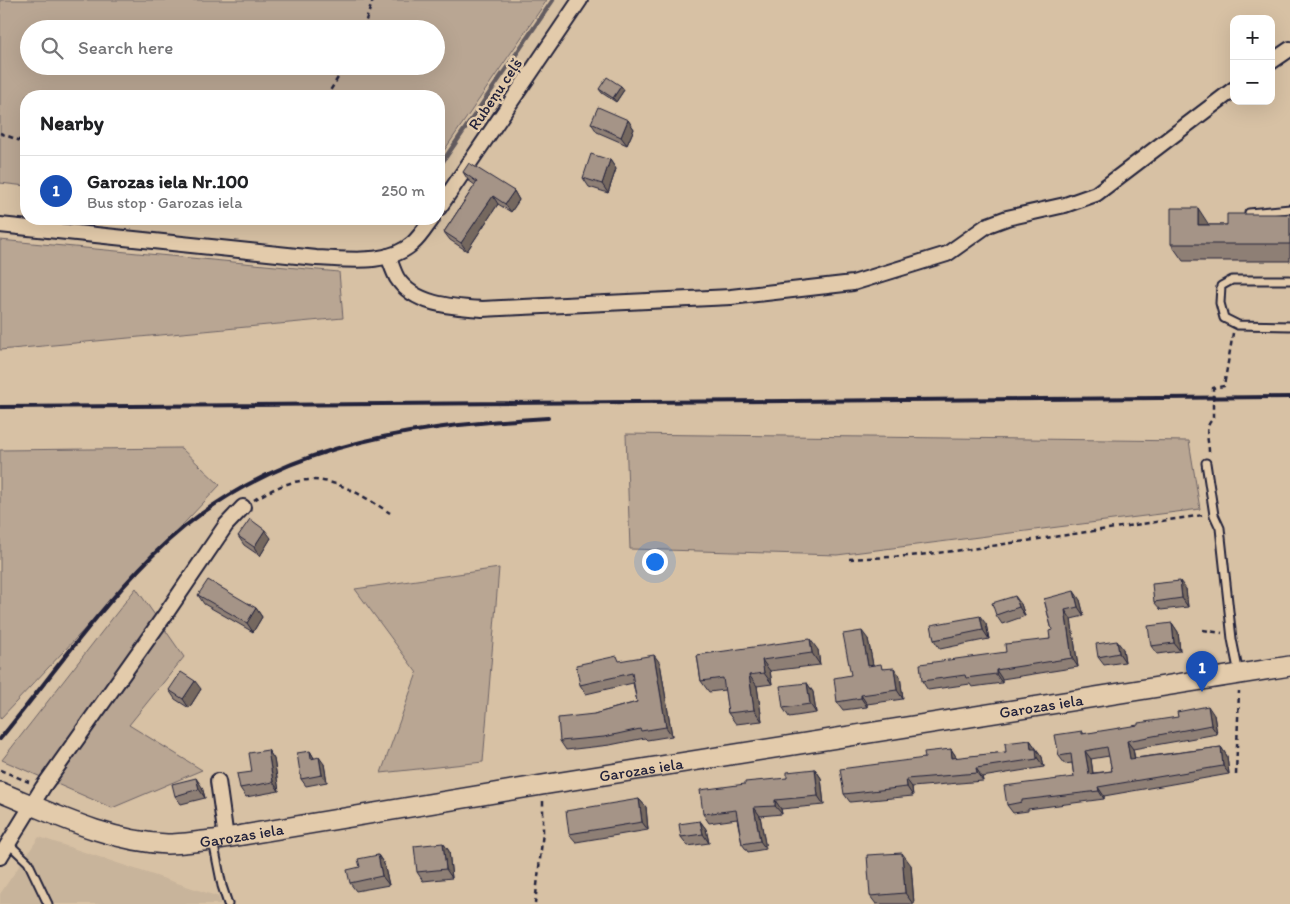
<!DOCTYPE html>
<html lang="en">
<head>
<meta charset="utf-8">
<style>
  :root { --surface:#fff; --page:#f2f2f2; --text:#202124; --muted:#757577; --line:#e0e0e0; --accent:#db2777 }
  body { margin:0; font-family:Itim,sans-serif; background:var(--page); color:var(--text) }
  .controls { position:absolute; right:15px; top:15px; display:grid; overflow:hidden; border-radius:10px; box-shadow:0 5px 20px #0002 }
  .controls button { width:45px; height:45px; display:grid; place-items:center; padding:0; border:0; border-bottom:1px solid var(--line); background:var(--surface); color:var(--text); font:25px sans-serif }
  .you { position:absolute; left:654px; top:561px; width:18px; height:18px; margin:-12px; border:4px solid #fff; border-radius:50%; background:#1a73e8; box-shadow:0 0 0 8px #1a73e833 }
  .badge { display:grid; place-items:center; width:32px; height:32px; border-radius:50%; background:var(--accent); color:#fff; font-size:16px; font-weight:700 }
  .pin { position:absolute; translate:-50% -41px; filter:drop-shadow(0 1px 2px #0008) }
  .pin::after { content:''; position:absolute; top:26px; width:18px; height:15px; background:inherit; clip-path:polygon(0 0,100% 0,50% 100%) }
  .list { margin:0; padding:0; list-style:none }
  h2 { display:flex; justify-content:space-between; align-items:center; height:65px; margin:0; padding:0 20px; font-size:21px }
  h2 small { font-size:16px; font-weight:400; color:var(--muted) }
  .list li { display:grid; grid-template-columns:32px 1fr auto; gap:15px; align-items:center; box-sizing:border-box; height:70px; padding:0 20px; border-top:1px solid var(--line) }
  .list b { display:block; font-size:19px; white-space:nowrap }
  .list p { margin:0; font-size:16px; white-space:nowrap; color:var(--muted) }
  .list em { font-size:16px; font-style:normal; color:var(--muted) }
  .icon { flex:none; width:28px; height:28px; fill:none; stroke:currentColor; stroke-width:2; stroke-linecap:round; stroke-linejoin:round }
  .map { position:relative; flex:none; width:1290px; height:904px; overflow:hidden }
  .search { position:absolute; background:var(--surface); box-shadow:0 5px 20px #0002; left:20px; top:20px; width:425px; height:55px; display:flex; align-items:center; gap:12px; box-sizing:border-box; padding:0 18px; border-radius:28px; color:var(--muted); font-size:19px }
  .panel { position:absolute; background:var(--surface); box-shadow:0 5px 20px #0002; left:20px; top:90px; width:425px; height:135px; border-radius:20px }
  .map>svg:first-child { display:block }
  .built { fill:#c8b49b }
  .green { fill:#b9a693; stroke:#6e6467; fill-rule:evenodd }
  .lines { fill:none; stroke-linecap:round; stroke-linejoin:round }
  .stream { stroke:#635c61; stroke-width:4.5 }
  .lane-casing { stroke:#22223b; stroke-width:11 }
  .street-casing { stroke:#22223b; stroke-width:18 }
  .secondary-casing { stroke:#22223b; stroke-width:22 }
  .path { stroke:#22223b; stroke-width:2.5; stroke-dasharray:5 4; stroke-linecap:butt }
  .lane { stroke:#e3cbab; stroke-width:7 }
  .street { stroke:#e3cbab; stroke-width:14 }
  .secondary { stroke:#e3cbab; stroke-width:19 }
  .rail { stroke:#22223b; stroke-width:4 }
  .wall { fill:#8e7f74; stroke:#22223b; fill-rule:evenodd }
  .shaded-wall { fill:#74685e; stroke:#22223b }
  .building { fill:#a59487; stroke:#22223b; fill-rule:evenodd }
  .labels { text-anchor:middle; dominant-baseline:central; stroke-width:5; stroke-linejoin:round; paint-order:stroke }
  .street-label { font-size:16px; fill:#22223b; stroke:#e3cbab }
</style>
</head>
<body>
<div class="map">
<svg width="1290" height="904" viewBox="0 0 1290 904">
  <rect width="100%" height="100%" fill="#d7c1a4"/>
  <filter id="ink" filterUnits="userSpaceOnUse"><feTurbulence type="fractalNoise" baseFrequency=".02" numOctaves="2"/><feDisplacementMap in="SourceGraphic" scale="10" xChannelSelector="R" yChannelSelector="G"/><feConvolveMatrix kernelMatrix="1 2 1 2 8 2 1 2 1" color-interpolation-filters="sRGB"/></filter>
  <g filter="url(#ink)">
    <path class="built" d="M39 837 219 897 220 904H0V894Z"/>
    <g class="green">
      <path d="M0 0H547L439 158V96H26V186L0 183ZM29 29H436V66H29Z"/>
      <path d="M0 240 339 272 343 318 0 350Z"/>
      <path d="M626 434 1189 441 1200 509 837 555 630 549Z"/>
      <path d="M181 448 220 485 0 719V450Z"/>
      <path d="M499 568 483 762 381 773 417 673 355 589Z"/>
      <path d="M136 588 184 657 129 725 202 770 112 808 2 760Z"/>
    </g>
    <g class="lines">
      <path class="stream" d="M439 167 553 0"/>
      <g class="lane-casing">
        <g id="lane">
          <path d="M1249 213 1290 209"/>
          <path d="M1290 280H1232L1221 286 1220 303 1224 318 1238 325 1290 326"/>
          <path d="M1206 463 1214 515 1220 528 1232 639 1239 674"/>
          <path d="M213 841 222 886 228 904"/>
          <path d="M9 844 28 862 48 904"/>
        </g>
      </g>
      <g class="street-casing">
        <g id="street">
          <path d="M1271 62 1290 49"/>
          <path d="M439 208 580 0"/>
          <path d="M0 225 316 258C347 259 388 266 413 243 420 237 426 227 432 219"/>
          <path d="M388 256C391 263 393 271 397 278 414 305 453 307 482 309L731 297 853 283 947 254 988 225 1007 218 1065 205 1096 194 1234 89"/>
          <path d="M218 781 226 838"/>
          <path d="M0 857 43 787 165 615 226 525 243 507"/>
        </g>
      </g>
      <g class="secondary-casing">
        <g id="secondary">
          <path id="s1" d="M0 792C54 814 108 841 167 844 182 844 198 841 213 840L542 785 1290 666"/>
        </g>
      </g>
      <g class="path">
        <path d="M363 29 373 0"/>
        <path d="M324 96 330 91 345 66"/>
        <path d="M0 133 26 143"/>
        <path d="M1209 452C1209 441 1203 427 1213 419V388L1224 386 1233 333"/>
        <path d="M254 500C310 465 339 480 390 513"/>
        <path d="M849 559 910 556 971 549 1203 515"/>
        <path d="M1203 630 1222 633"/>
        <path d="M0 770 29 782"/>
        <path d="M1236 775 1239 691"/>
        <path d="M535 904 543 832V801"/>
      </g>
      <use href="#lane" class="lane"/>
      <use href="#street" class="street"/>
      <use href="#secondary" class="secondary"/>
      <g class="rail">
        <path d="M0 407 1290 397"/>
        <path d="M0 739C49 679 97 611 152 556 261 446 401 426 548 418"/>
      </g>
    </g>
    <g class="wall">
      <path d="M621 86 624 90 616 102 602 93 599 89Z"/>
      <path d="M628 120 634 129 627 145 597 132 591 123Z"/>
      <path d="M610 160 616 169 608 193 589 187 583 178Z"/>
      <path d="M463 172 514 191 519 200 511 212 498 204 467 251 450 240 444 232 475 185 468 180Z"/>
      <path d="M1290 214V261H1183L1171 244 1209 225H1227Z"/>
      <path d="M238 536 271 538 260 556 244 545Z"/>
      <path d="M1186 589 1188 607 1161 610 1154 602Z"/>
      <path d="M198 595 256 608 262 617 253 632 204 604Z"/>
      <path d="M1044 599 1080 600 1084 616 1071 619 1078 667 1002 679V683L972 687 970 684 928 690 922 681 1006 652 1050 639 1052 630Z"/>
      <path d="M1021 604 1025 616 1002 624 996 615Z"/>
      <path d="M1172 623 1178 632 1180 651 1157 654 1151 646Z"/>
      <path d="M986 624 989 639 940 649 934 640Z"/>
      <path d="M868 639 873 665 884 669 900 676 903 699 867 704V707L843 710 837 702 851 675Z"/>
      <path d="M1123 649 1125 662 1104 665 1098 657Z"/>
      <path d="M818 650 820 665 770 671 772 684 757 686 762 721 736 724 728 713 725 690 709 692 701 681 697 655Z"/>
      <path d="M621 661 660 663 672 736 647 740 645 738 610 745 566 750 560 741 594 714 637 702 633 683 586 694 580 685Z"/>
      <path d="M807 683 813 692 816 713 789 717 783 708Z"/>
      <path d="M201 689 189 708 175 699 169 690Z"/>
      <path d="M1214 715 1217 734 1133 749 1135 758 1221 747 1227 756 1229 774 1104 796V799L1028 809V811L1013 813 1007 805 1074 777 1072 763 1065 764 1059 756 1082 731 1084 734ZM1109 756 1112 771 1093 773 1091 759Z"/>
      <path d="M1030 740 1042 757 1044 767 982 777 983 781 912 787 913 796 850 802 844 794 925 758 951 749 957 758 1006 752Z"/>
      <path d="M268 750 274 759 279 791 246 797 240 788Z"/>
      <path d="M310 751 314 758 324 764 327 782 306 786 301 779Z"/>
      <path d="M815 769 821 778 824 805 781 809 782 814 760 816 766 849 748 852 742 844 737 819 709 823 703 814 787 778Z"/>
      <path d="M202 787 205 798 181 804 175 796Z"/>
      <path d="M639 799 646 807 648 830 576 842 569 834Z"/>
      <path d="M700 821 706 829 709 843 688 846 681 837Z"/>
      <path d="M443 843 449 851 452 878 423 881 417 872Z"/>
      <path d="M378 855 384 864 389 885 356 891 350 883 360 867Z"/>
      <path d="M911 865 914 904H876L870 896Z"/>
    </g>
    <g class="shaded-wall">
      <path d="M621 86 624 90 616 102 613 98Z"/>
      <path d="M628 120 634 129 627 145 621 137Z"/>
      <path d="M610 160 616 169 608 193 602 184Z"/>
      <path d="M514 191 519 200 511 212 505 204Z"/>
      <path d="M493 196 498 204 467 251 461 243Z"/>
      <path d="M1198 208 1209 225H1198Z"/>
      <path d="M265 530 271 538 260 556 254 547Z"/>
      <path d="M1180 581 1186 589 1188 607 1182 598Z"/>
      <path d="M1074 591 1080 600 1084 616 1078 607Z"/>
      <path d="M1015 596 1021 604 1025 616 1019 607Z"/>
      <path d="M256 608 262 617 253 632 247 623Z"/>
      <path d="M1065 610 1071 619 1078 667 1072 658Z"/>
      <path d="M980 616 986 624 989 639 983 630Z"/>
      <path d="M1172 623 1178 632 1180 651 1174 643Z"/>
      <path d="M862 631 868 639 875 675 868 666Z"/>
      <path d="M810 639 818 650 820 665 812 653Z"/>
      <path d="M1117 641 1123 649 1125 662 1119 653Z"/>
      <path d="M654 655 660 663 672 736 666 727Z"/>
      <path d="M762 660 770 671 772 684 764 673Z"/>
      <path d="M894 668 900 676 903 699 897 690Z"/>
      <path d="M996 670 1002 679V683L996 674Z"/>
      <path d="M749 675 757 686 762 721 754 710Z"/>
      <path d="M195 681 201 689 189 708 183 699Z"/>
      <path d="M807 683 813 692 816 713 810 704Z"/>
      <path d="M861 695 867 704V707L861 698Z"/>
      <path d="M1208 706 1214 715 1217 734 1211 725Z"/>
      <path d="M1030 740 1042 757 1044 767 1031 749Z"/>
      <path d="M1127 741 1133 749 1136 767 1130 759Z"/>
      <path d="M1221 747 1227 756 1229 774 1223 766Z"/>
      <path d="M951 749 957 758H952Z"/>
      <path d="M268 750 274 759 279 791 273 782Z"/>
      <path d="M310 751 314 758 311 759Z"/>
      <path d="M1085 751 1091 759 1094 782 1089 774Z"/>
      <path d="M319 757 324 764 327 782 322 775Z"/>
      <path d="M976 768 982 777 983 781 977 773Z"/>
      <path d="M815 769 821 778 824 805 818 796Z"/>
      <path d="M196 778 202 787 205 798 199 789Z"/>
      <path d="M906 779 912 787 913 796 907 787Z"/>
      <path d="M1098 787 1104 796V799L1099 791Z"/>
      <path d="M639 799 646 807 648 830 642 822Z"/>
      <path d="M775 800 781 809 782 814 775 806Z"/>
      <path d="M754 807 760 816 766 849 760 841Z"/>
      <path d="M700 821 706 829 709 843 703 834Z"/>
      <path d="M443 843 449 851 452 878 446 869Z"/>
      <path d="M902 853 911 865 914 904H913L905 893Z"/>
      <path d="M378 855 384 864 389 885 382 876Z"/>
    </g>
    <g class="building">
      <path d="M607 77 621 86 613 98 599 89Z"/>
      <path d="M598 107 628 120 621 137 591 123Z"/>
      <path d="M591 154 610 160 602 184 583 178Z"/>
      <path d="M469 163 514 191 505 204 493 196 461 243 444 232 477 182 463 172Z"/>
      <path d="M1171 208H1198V225H1227V214H1290V244H1171Z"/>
      <path d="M250 519 265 530 254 547 238 536Z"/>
      <path d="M208 580 256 608 247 623 198 595Z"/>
      <path d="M1180 581 1182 598 1154 602 1152 584Z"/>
      <path d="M1074 591 1078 607 1065 610 1072 658 996 670V674L966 678 965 675 922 681 920 664 1006 652 1005 644 1050 639 1049 631 1052 630 1044 599Z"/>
      <path d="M1015 596 1019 607 996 615 992 603Z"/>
      <path d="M980 616 983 630 934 640 931 625Z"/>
      <path d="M1172 623 1174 643 1151 646 1148 626Z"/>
      <path d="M862 631 868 666 881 664 882 669 894 668 897 690 861 695V698L837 702 834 678 851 675 843 634Z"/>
      <path d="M810 639 812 653 762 660 764 673 749 675 754 710 728 713 723 678 701 681 697 655Z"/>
      <path d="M1117 641 1119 653 1098 657 1096 644Z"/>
      <path d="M654 655 666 727 641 731 640 729 604 737 560 741 558 718 594 714 637 702 632 673 580 685 576 665 617 656 619 661Z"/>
      <path d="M181 672 195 681 183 699 169 690Z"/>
      <path d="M807 683 810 704 783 708 780 686Z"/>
      <path d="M1208 706 1211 725 1127 741 1130 759 1221 747 1223 766 1098 787 1099 791 1022 800V802L1007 805 1004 786 1074 777 1071 754 1059 756 1055 735 1082 731V734L1138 725V723L1178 717 1177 712ZM1107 747 1112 771 1089 774 1085 751Z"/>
      <path d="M1030 740 1031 749H1036L1037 759 976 768 977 773 906 779 907 787 844 794 840 769 925 758 924 752 951 749 952 758 1006 752 1005 743Z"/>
      <path d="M268 750 273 782 240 788 237 774 252 772 249 753Z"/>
      <path d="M310 751 311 759 319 757 322 775 301 779 297 753Z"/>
      <path d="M815 769 818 796 775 800V806L754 807 760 841 742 844 736 810 703 814 700 790 745 784V782L787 778V772Z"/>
      <path d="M196 778 199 789 175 796 172 784Z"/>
      <path d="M639 799 642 822 569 834 566 811Z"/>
      <path d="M700 821 703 834 681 837 679 824Z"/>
      <path d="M443 843 446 869 417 872 414 846Z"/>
      <path d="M902 853 905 893 870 896 867 855Z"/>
      <path d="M378 855 382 876 350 883 347 870 360 867 358 859Z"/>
    </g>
  </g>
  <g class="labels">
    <g class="street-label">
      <text transform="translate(495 94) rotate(-56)">Rubeņu ceļš</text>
      <text stroke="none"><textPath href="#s1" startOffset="1061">Garozas iela</textPath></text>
      <text stroke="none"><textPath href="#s1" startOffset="656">Garozas iela</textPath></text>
      <text stroke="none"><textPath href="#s1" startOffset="251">Garozas iela</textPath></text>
    </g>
  </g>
</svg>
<div class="controls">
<button>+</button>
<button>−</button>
</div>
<div class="you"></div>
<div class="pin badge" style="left:1202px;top:692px;background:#1a4fb4">1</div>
<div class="search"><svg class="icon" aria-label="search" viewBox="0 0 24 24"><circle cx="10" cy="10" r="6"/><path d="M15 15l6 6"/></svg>Search here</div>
<section class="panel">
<h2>Nearby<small></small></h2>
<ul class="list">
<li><span class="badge" style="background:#1a4fb4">1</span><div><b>Garozas iela Nr.100</b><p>Bus stop · Garozas iela</p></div><em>250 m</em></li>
</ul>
</section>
</div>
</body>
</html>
